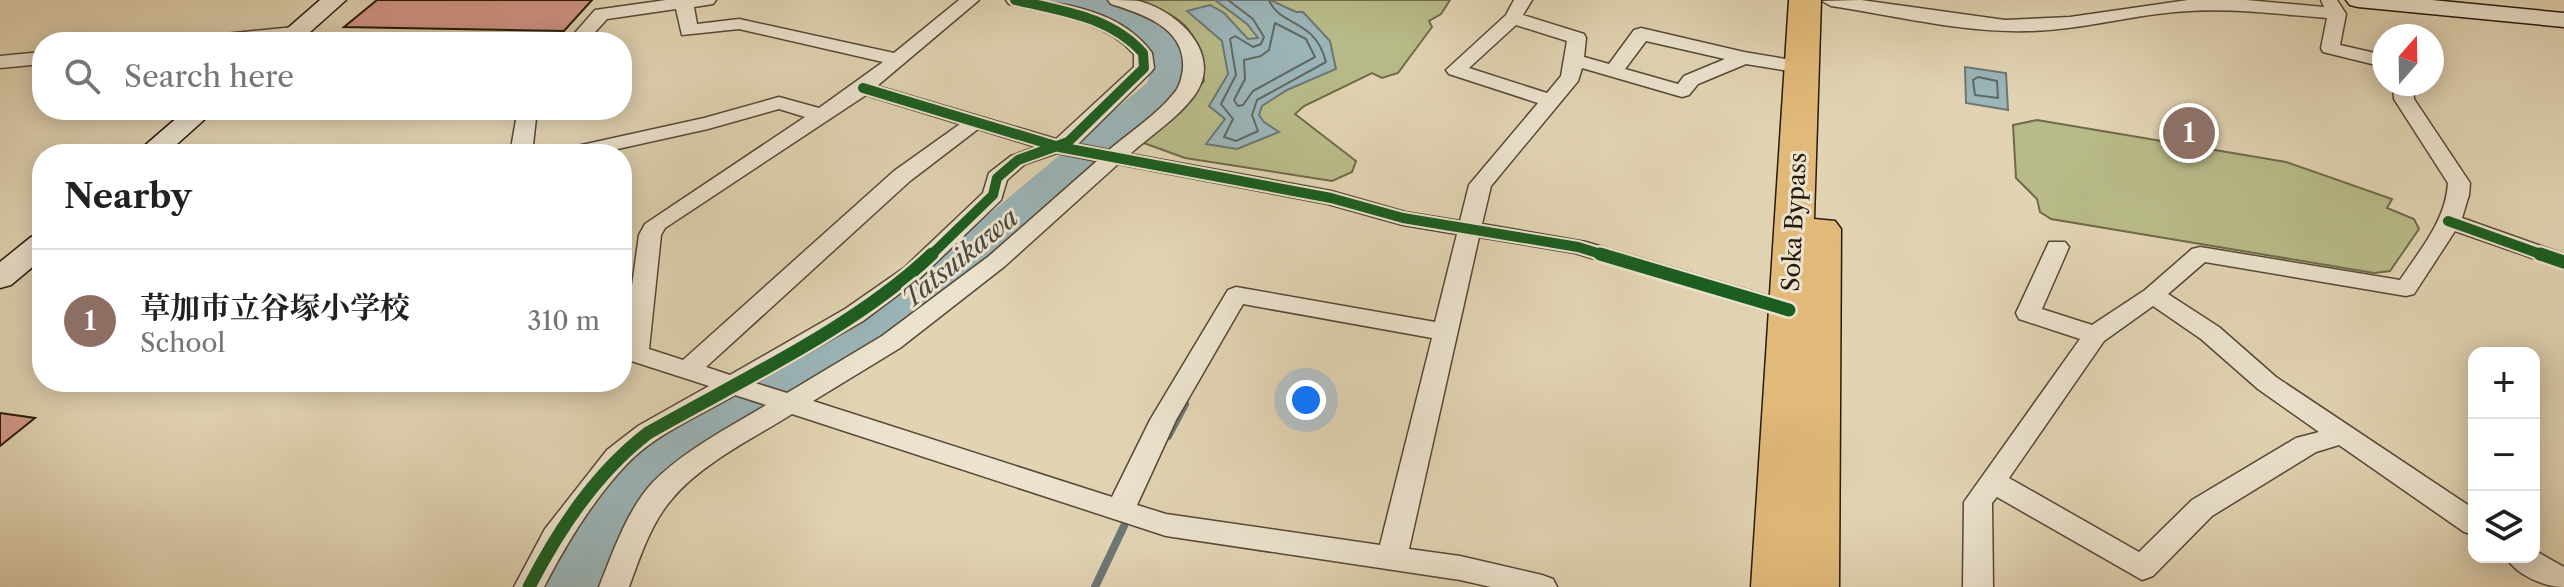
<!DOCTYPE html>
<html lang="en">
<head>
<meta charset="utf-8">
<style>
  :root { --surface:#fff; --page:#f6f6f6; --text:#202124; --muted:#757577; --line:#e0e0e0; --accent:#0b8043 }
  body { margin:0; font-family:"Libre Caslon Text","Noto Serif JP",serif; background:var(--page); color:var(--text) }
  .controls { position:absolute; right:24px; bottom:24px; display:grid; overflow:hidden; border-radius:16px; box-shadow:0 4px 20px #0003 }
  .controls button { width:72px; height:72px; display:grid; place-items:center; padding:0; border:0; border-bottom:2px solid var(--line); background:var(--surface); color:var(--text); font:40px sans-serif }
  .compass { position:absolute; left:2372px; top:24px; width:72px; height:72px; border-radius:50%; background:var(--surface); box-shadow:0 4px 20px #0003; rotate:20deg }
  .you { position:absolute; left:1306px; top:400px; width:28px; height:28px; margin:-20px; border:6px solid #fff; border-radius:50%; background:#1a73e8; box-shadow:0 0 0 12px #1a73e833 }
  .badge { display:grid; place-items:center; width:52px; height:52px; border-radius:50%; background:var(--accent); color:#fff; font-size:26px; font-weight:700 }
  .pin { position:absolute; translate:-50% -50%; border:4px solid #fff; box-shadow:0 2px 8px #0006 }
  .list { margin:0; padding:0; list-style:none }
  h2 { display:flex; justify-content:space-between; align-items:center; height:104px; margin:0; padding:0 32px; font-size:34px }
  h2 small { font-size:26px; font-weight:400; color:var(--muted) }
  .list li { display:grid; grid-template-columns:52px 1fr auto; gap:24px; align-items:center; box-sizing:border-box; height:144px; padding:0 32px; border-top:2px solid var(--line) }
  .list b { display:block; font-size:30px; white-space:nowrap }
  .list p { margin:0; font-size:26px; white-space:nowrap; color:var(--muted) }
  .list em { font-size:26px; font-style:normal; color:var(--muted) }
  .icon { flex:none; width:44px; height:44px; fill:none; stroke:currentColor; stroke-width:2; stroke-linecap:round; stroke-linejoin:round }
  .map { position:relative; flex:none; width:2564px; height:587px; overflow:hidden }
  .search { position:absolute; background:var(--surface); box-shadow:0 4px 20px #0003; left:32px; top:32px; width:600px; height:88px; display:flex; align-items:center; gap:20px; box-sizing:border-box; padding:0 28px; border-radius:32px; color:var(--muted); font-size:30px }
  .panel { position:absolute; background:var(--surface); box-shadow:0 4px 20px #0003; left:32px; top:144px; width:600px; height:248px; border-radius:32px }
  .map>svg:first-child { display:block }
  .green { fill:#b8bb89; stroke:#6f6a4a; stroke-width:2 }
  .water { fill:#9bb5b9; stroke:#6c7774; stroke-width:2 }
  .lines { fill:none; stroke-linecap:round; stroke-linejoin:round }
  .shore { stroke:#606862; stroke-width:2 }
  .stream { stroke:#6c7774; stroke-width:8 }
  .river { fill:#9bb5b9; fill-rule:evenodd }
  .building { fill:#d4988a; stroke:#261a0c; stroke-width:2 }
  .street-casing { stroke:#554836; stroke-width:3 }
  .secondary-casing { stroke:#261a0c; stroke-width:3 }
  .highway-casing { stroke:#261a0c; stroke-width:3 }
  .street { fill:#ece3ce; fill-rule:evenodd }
  .secondary { fill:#ece3ce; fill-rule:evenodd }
  .highway { fill:#e1ba7a; fill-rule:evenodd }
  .cycleway-far1-casing { stroke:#ece3ce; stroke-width:14 }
  .cycleway-casing { stroke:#ece3ce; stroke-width:18 }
  .cycleway-far1 { stroke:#1b5e20; stroke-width:10 }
  .cycleway { stroke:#1b5e20; stroke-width:13 }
  .labels { text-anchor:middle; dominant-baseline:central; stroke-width:6; stroke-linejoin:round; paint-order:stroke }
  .street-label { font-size:24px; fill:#261a0c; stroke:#ece3ce }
  .water-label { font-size:26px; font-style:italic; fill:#494840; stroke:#ece3ce }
</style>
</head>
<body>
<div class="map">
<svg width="2564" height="587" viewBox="0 0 2564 587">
  <rect width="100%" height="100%" fill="#e2d4b3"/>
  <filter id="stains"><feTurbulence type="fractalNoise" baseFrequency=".0025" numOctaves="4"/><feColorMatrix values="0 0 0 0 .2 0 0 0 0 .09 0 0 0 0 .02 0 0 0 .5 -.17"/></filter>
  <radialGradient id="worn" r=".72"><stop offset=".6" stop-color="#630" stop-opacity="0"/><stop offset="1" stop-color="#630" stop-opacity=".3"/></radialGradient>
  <g class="green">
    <path d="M1129 0H1450L1441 14 1429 21 1432 27 1398 73 1382 78 1372 73 1304 106 1295 114 1356 161 1352 172 1332 181 1185 158 1141 142 1204 81C1199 26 1182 14 1129 0Z"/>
    <path d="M2037 120 2286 162 2392 199 2387 208 2414 219 2419 229 2390 271 2374 273 2051 219 2040 212 2037 199 2016 178 2013 125Z"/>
  </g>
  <g class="water">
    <path d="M1215 0H1270L1296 12H1303L1330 41 1336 69 1287 90 1262 106 1259 115 1264 122 1279 132 1237 149 1206 144 1225 119 1209 106 1228 74 1222 41 1187 11 1210 5 1224 13 1248 39 1258 38 1247 24Z"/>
    <path d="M1965 67 2006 73 2008 110 1966 103Z"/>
  </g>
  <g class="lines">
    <g class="shore">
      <path d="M1228 0 1253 19 1264 37 1261 44 1253 47 1235 36 1230 39 1236 75 1221 104 1233 119 1224 137 1236 141 1258 131 1252 115 1257 100 1326 62C1315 18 1280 27 1269 0"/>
      <path d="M1275 23 1306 39 1315 57 1253 91 1243 105 1238 106 1234 100 1245 79 1244 60 1261 56 1269 50Z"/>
      <path d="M1978 77 1997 81 1998 98 1975 95 1973 80Z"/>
    </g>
    <g class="stream">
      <path d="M1168 436 1185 404"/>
      <path d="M1095 587 1124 526"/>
    </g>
    <path class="river" d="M1050 0C1068 0 1088 0 1107 0 1155 5 1211 44 1176 96L928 311 671 475 626 534 601 587H545L588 506 635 449 896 291 1147 83C1169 24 1097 17 1054 7Z"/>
  </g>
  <g class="building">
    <path d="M377 0H592L564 31 344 27Z"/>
    <path d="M0 413 35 418 0 446Z"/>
  </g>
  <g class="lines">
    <g class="street-casing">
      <g id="street">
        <path d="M666 0H716L713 4 694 7 697 24 739 19 894 53 959 0H979L877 86 1056 139 1134 67V54C1102 18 1052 15 1009 4L1006 0C1057 0 1120 9 1152 53L1154 68 1151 72 1078 144 1109 150C1130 132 1158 114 1175 92 1180 86 1182 76 1183 69 1186 28 1143 14 1111 4L1108 0C1118 0 1129 0 1139 1 1177 11 1225 54 1194 96 1178 118 1150 136 1130 154L1331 191 1405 212 1460 221 1469 185 1538 103 1449 74 1446 70 1506 15 1514 0H1532L1523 15 1584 34 1586 38 1584 57 1609 64 1634 30 1641 28 1744 52 1809 63 1812 67 1809 71 1802 73 1746 64 1698 84 1689 95 1682 97 1582 68 1578 81 1491 186 1482 224 1586 242 1798 305 1801 310 1798 315 1789 318 1575 253 1479 237 1409 549 1460 556 1542 575 1553 579 1557 587H1491L1460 580 1166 536 792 414C754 438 702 463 672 499 651 523 640 557 629 587H599C613 552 627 510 653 482 685 450 728 428 766 405L735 395C699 416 655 434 626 465 593 500 566 544 544 587H514L545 529 607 450 638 426 709 386 622 358 639 235 645 224 805 117 779 109 708 129 595 154H555L559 150 704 118 779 97 819 108 883 62 739 29 682 35 676 9 607 19 586 42H567L595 10ZM1516 25 1567 41 1561 76 1547 93 1469 68ZM1646 41 1725 59 1684 76 1678 84 1625 69ZM866 95 960 124 894 171 683 360 649 349 661 235 665 228ZM978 129 1036 147 1011 156 989 173 983 193 904 268 845 309 730 375 706 367 910 181ZM1057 153 1097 161 989 256 882 336 787 393 755 383 863 321 920 278 1001 200 1007 180 1025 164ZM1118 164 1328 204 1403 225 1457 234 1435 322 1236 287 1228 290 1150 420 1112 497 813 401 900 348 1005 266ZM1243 304 1432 338 1380 545 1166 514 1137 505 1176 420Z"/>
        <path d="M1861 0 2005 20 2070 17 2188 0H2246L2324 7 2321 0H2337L2346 14 2340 45 2384 55V67L2323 52 2321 48 2327 18C2276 14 2226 7 2175 12 2127 16 2079 30 2030 31 1963 33 1897 16 1831 6L1822 1Z"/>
        <path d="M294 27 301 29 303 33 301 37 260 42H196L205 36Z"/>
        <path d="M42 52V64L0 68V56Z"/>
        <path d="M2393 84H2413L2414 99 2470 183 2469 195 2462 218 2564 254V269L2455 231 2414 294 2406 296 2205 262 2168 294 2219 327 2276 377 2474 509V535L2464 532 2339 445 2316 452 2212 516 2153 576 2142 580 1997 497 1992 503 1993 587H1963L1964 502 2080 339 2019 319 2016 313 2049 242H2065L2069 247 2042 309 2092 325 2145 290 2192 249 2200 247 2400 280C2420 250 2446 220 2448 183L2394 99ZM2153 306 2201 339 2258 389 2319 432 2296 438 2192 500 2139 552 2009 478 2104 341Z"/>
        <path d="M504 110H528L536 118 532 154H510L516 120Z"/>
        <path d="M2534 550 2564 567V587C2544 587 2516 575 2506 557H2534Z"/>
      </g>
    </g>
    <g class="secondary-casing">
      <g id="secondary">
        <path d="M320 0H346L299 42H272Z"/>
        <path d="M2346 0H2432L2564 13V27L2358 7 2350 5Z"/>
        <path d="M186 110H215L166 154H135Z"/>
        <path d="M42 234V259L11 285 0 288V262L31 237Z"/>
      </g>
    </g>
    <g class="highway-casing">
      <path id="highway" d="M1789 0H1821L1814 219 1835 221 1841 229 1839 587H1751Z"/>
    </g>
    <use href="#street" class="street"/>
    <use href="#secondary" class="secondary"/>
    <use href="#highway" class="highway"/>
    <g class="cycleway-far1-casing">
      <g id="cycleway-far1">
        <path d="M863 88 1059 147 1331 198 1403 218 1578 247 1607 256"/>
        <path d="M2448 221 2546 256"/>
        <path d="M930 256 993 195 997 178 1018 160 1068 142 1144 68 1143 53C1110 16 1061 11 1015 0"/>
      </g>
    </g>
    <g class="cycleway-casing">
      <g id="cycleway">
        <path d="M1600 254 1789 310"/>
        <path d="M2540 254 2564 262"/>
        <path d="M529 587C559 529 596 473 648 433 739 381 857 326 932 254"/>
      </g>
    </g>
    <use href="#cycleway-far1" class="cycleway-far1"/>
    <use href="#cycleway" class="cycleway"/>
  </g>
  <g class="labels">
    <g class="street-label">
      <text transform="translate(1794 222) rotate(-87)">Soka Bypass</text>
    </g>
    <g class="water-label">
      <text transform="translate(960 258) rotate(-39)">Tatsuikawa</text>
    </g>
  </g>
  <rect width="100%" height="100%" filter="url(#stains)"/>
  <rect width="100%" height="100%" fill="url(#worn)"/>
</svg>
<div class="controls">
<button>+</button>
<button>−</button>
<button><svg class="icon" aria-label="layers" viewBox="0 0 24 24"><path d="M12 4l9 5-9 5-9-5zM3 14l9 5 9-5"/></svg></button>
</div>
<svg class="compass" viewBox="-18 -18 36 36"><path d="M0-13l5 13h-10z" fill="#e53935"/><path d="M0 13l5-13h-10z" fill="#757577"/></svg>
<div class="you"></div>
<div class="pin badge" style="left:2189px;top:133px;background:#8d6e63">1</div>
<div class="search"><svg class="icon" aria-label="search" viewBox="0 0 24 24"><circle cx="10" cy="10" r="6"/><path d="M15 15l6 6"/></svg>Search here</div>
<section class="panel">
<h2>Nearby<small></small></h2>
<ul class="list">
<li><span class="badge" style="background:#8d6e63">1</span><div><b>草加市立谷塚小学校</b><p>School</p></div><em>310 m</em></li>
</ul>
</section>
</div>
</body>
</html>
